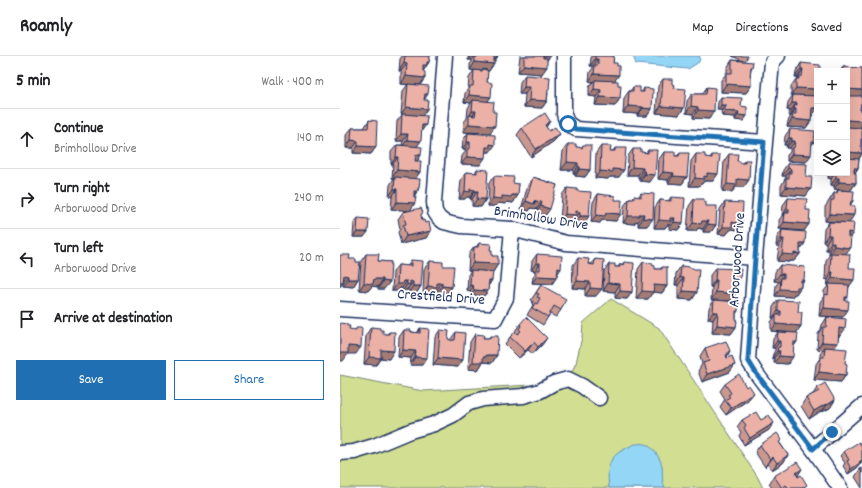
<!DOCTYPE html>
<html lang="en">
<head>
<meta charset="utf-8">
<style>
  :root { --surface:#fff; --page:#f6f6f6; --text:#202124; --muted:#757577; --line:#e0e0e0; --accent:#1f6fb2 }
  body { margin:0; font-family:Dekko,sans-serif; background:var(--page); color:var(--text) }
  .controls { position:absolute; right:12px; top:12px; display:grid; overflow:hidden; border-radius:0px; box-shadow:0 4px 16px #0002 }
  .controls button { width:36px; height:36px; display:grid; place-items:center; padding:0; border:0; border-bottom:1px solid var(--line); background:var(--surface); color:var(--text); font:20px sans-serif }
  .stop { position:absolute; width:12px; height:12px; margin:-9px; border:3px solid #1f6fb2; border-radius:50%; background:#fff }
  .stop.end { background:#1f6fb2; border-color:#fff; box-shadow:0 1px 4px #0008 }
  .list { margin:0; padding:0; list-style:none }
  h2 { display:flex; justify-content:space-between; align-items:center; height:52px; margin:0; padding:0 16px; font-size:17px }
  h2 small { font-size:13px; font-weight:400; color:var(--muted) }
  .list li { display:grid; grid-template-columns:26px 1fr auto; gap:12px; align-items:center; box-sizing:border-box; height:60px; padding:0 16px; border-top:1px solid var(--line) }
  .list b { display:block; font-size:15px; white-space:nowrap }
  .list p { margin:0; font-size:13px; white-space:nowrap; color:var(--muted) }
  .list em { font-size:13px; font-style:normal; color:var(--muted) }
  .actions { display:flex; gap:8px; padding:12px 16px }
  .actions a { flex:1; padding:9px 0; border:1px solid var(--accent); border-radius:0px; text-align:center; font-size:14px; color:var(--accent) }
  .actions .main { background:var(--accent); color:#fff }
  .icon { flex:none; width:22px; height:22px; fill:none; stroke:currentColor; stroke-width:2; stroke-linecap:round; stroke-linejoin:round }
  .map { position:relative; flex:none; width:522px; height:432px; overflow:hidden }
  header { display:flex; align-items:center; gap:24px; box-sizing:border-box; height:56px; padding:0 20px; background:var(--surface); border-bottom:1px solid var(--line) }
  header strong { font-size:19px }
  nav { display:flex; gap:22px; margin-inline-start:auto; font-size:14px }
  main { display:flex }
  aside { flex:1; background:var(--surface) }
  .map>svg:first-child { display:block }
  .green { fill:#d2de91; stroke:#768678 }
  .water { fill:#93d6f5; stroke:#6393b9 }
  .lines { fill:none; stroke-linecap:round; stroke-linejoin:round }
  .minor-casing { stroke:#1b2f5e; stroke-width:17 }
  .minor { stroke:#fff; stroke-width:14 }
  .wall { fill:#ca988f; stroke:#1b2f5e }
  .shaded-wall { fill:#a47c74; stroke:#1b2f5e }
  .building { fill:#ebb1a6; stroke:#1b2f5e }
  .route { stroke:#1f6fb2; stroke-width:5 }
  .labels { text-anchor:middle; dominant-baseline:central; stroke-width:3.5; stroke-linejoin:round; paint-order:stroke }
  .street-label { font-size:15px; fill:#1b2f5e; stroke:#fff }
</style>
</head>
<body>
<header>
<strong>Roamly</strong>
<nav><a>Map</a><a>Directions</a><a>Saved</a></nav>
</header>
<main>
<aside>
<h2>5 min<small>Walk · 400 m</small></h2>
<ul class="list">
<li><svg class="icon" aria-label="ahead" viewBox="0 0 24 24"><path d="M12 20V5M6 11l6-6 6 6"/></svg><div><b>Continue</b><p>Brimhollow Drive</p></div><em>140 m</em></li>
<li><svg class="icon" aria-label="right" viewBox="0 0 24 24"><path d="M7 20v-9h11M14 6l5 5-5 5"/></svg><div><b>Turn right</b><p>Arborwood Drive</p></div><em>240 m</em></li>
<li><svg class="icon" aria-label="left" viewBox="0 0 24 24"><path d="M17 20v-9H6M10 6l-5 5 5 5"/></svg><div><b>Turn left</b><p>Arborwood Drive</p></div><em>20 m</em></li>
<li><svg class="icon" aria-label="arrive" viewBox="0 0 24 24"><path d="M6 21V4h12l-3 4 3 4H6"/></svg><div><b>Arrive at destination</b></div></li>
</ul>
<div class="actions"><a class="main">Save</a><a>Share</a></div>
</aside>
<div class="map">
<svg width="522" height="432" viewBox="0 0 522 432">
  <rect width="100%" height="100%" fill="#fff"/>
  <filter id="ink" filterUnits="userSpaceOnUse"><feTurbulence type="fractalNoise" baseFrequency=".025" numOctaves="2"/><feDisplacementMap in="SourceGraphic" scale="8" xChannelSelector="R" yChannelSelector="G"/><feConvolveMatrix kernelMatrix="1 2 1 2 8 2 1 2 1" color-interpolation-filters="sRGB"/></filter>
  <g filter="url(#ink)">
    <path class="green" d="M271 243 319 272 417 420 423 432H0V319L83 335 226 327 236 307 242 281 243 267Z"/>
    <g class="water">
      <path d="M293 0H360L359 6 348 13 296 8Z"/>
      <path d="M295 388C298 388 302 387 305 388 313 391 320 401 322 410 323 419 321 423 325 432H269C266 405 270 399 295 388Z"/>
    </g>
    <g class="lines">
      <g class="minor-casing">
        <g id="minor">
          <path d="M105 0 94 146 95 156 99 162 104 166 112 168 121 170 172 173 226 187 415 202"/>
          <path d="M224 0V58C226 67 228 68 236 73L424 86"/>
          <path d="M438 0 432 6 415 202 408 304 416 317 473 393 500 432"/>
          <path d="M0 253 155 263 166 242 172 173"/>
          <path d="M473 393 522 350"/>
          <path d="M0 397 14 396 34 390 70 375 94 368 113 359 129 347 143 343 183 340 200 335 214 327 228 323 242 330 259 342"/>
        </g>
      </g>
      <use href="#minor" class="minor"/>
    </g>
    <g class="wall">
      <path d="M62 0H90L89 6 84 14H83L85 22 80 29 61 28V15H59L60 3Z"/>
      <path d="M128 0H158L149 15H147V45L150 77 123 76 124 66 127 62 128 52 131 47 124 46 125 37 128 33 129 22 134 14 142 15 130 14V8L132 6V4H128Z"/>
      <path d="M180 0H210L207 4 202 18 178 16Z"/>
      <path d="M252 0H274L273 7 275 25 278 29 280 42 275 50 255 49 256 41 249 40V31L253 26 249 25 250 16 253 12V10H250L251 2Z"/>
      <path d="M392 0H408L405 5 412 11 411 13 410 21 411 30 406 37 381 36V24L387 17V12L392 4 403 5Z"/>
      <path d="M461 7 477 15V39L476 40 472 60 466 72 447 71 448 65 451 60H449V56L451 55 447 54 448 46 453 39H451V30L456 23 458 22V21H455L456 15Z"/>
      <path d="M503 11 522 12V38L520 40H522V48L521 50 520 54H522V68L519 72H522V89L521 91H522V98L519 103 518 112 515 117 516 127 510 135 513 145 510 150 509 167 485 165V151L494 137H495L498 134H507L494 133V130L491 129V123L488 122V117H507V15H500Z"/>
      <path d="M185 19 208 37 207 45 202 52 184 51 185 38H179L180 26Z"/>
      <path d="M323 23 332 28 344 52 339 59 316 57 318 30Z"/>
      <path d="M68 28 84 44 87 53 82 59 81 76 77 90 81 99 77 105 80 116 75 123 78 134 74 141 70 154 81 160 82 165 91 175 86 182 61 188 58 176 60 173 58 163 63 156 69 154 51 153 52 141 49 140 50 129 54 122H52L53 108H51V96L57 89H62L63 85H56L57 65 62 59 61 58 63 35Z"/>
      <path d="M293 31 300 36H302L304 32 312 53 307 60H297L298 58 283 57 284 42 289 35H290Z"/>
      <path d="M367 31 374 55 369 63 353 62V58L346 57 347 45 352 38H362Z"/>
      <path d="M381 41 401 50 407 60 403 65 395 64V61L382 60 381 56 382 54H377L378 46Z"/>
      <path d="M29 64 36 91 31 98 13 97V92H6V79L12 72H24Z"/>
      <path d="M210 65 206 71 209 75 220 78 214 85 191 101 177 79 182 72Z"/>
      <path d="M450 73 474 86 471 90 466 106 447 105V99L450 96V92H446L447 89H444L445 80Z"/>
      <path d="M128 77 150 96H146L140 109 121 108 122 100 125 96V93H122L123 84Z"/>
      <path d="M228 88 236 91 241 92 243 89 250 114 245 121 235 120V118H233V114H221L223 95Z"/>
      <path d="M261 90 270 95H273L275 92 279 121H270L268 123 255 122 256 97Z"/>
      <path d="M293 93 301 96 306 97 308 94 310 126 300 125V123H298V119H287L288 100Z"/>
      <path d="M324 96 335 100H337L340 97 347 121 342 128 328 127V124L318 123 319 103Z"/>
      <path d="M356 98 365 101 370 102 372 99 373 125H364L362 128H361L359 130H349L351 105Z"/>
      <path d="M389 98 397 105 400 107H402L405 104 404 131H396L392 136 382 135 384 105Z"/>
      <path d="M448 107 466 121V140L441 138V130L446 121V120H442L443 114Z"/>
      <path d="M137 113 146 143 141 151 132 150V143H130V141H127L125 143H119L121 124 126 116 135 117Z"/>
      <path d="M154 120 173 127 178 139 173 147 167 146 166 148 158 147 156 150H148L149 127Z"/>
      <path d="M193 121 217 129 205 160 196 157 197 153 191 152 189 155 181 153 188 129Z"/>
      <path d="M227 132 237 135 244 168 235 167V163H233L231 166 220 165 222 139Z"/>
      <path d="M301 137 307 170H298V166L296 165 294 168 283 167 284 150 289 143H292L294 140 298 141Z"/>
      <path d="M258 138 275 144 276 165 262 164 260 167 251 166 253 146Z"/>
      <path d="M331 141 343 167 338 174 329 173V169H327L325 172H314L315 151 320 144 328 145Z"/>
      <path d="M448 142 466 154 469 168 464 175 439 173V164L442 160 443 149Z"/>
      <path d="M354 143 364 146 376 169 371 176H363V173H361L358 172 356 175H347L349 150Z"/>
      <path d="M385 146 402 166 397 174 392 173 391 174H390L386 179 378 178 380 153Z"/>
      <path d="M18 162 24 181H13L14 167Z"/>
      <path d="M489 166 513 177 510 181 505 198 509 212V231L505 245 503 261 479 260 480 246 484 240V235L488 230H487L488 224 485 223 486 204 490 198H489V194H486V187L483 186 484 173Z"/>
      <path d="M442 174 465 187 460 194V198L454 205H450L449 206 437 205 439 190H436L437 181Z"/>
      <path d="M139 187 150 194 152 200 158 208 153 216 128 214 129 198 134 191H136Z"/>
      <path d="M26 198 38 205 51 206 44 233H38V231L32 230 28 235 19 234 21 205Z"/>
      <path d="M197 198 217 219 212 228 192 227 193 221 195 219V215L191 214 192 205Z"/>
      <path d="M238 202 248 208H251L255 203 256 240H245V233L232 232 233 209Z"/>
      <path d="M9 203 16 206 18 223 13 231 3 230V227Z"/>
      <path d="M71 204 81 230 76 238 68 237V233H67L65 236H62V232H60L57 235H52L53 216 58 209 68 210Z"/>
      <path d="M90 205 103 210 112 231 107 238H97V234H95L92 238H83L84 213Z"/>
      <path d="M284 206 292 236 287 243 275 242V236L263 235 264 215 269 208 275 211H278L280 208H283Z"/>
      <path d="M303 206 312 209 315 213H320L322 211 327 230 322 237 313 236 308 243H296L298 213Z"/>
      <path d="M440 209 464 224 456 238H454L452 241 435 240 436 229 439 226 434 225 435 216Z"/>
      <path d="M341 210 350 212 357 236 352 244 338 243V229H335L336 217Z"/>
      <path d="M376 212 400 222 394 232 396 238 390 245 371 244 372 231H370V219Z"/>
      <path d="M131 214 152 224 149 229H148V235L144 240 131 239 130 235 127 234 128 219Z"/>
      <path d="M201 229 221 254 216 261 210 258 203 269 187 259 193 249 192 248 193 245 191 244Z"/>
      <path d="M374 244 398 255 396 258V271L391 278 372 277 373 264 368 263 369 252Z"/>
      <path d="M438 244 458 256 461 270 456 277 453 291 448 308 434 307V302H432L433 298 435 294V292H432L433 283 438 276 431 275V266L434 262H432L433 251Z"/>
      <path d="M487 261 500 280H499L495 292 505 307 506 319 501 326 474 324 476 308 480 302V298L483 294 477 293 478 278 481 273 482 269Z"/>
      <path d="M180 268 202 289 193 298 188 294 179 302 165 288 170 281 175 277 176 276 175 275Z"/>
      <path d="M31 271 40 274 43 278H48L49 276V303L41 302 36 309 24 308 26 279Z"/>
      <path d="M80 272 82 309H70L71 302 58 301 59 281 64 274 77 277Z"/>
      <path d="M100 274 108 283 110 284 116 276 118 311 93 309 95 281Z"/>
      <path d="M135 278 143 282H149L150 280 157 299 152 307 143 306 138 314 128 313 130 286Z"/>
      <path d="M365 292 390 295 387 301 390 316 362 326 358 315 362 308 360 300Z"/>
      <path d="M385 328 408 344 386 359 380 351 385 343 380 335Z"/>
      <path d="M477 332 495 344 490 352 482 356 481 355 469 363 461 350 466 342 473 338Z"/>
      <path d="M402 364H421L429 374 404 389 399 380 401 376 397 371Z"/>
      <path d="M440 387 448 399 443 407 432 414 428 408 425 411 415 396 420 389Z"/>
      <path d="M522 391V407L519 409 517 412 508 418 503 410 505 407 500 400 504 395Z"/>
      <path d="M522 412V432L515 421 520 413Z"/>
      <path d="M458 419 465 432H432L429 428 434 420Z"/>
    </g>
    <g class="shaded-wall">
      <path d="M131 0H135L132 4H128Z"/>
      <path d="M154 0H158L153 6Z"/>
      <path d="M202 0H210L206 6Z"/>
      <path d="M255 3H258L253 10H250Z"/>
      <path d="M87 6H89L82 16 83 9Z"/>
      <path d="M135 6 154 8 149 15H143V13L142 15 130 14Z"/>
      <path d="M64 7 67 8 61 15H59Z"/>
      <path d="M184 9 207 11 202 18 178 16Z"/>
      <path d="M461 13H463L458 21H455Z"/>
      <path d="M254 18 279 19 273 27 255 24 253 26 249 25Z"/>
      <path d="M66 20 85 22 80 29 61 28Z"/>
      <path d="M386 28 411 30 406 37 381 36Z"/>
      <path d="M184 31H190L185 38H179Z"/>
      <path d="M456 32 477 33V39L476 40 451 39Z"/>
      <path d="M254 33 261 34 256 41 249 40Z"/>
      <path d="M507 33 522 34V38L520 42 507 40Z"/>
      <path d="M85 38H88L83 46Z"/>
      <path d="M129 39 151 41 146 48 133 44 131 47 124 46Z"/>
      <path d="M260 41 280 42 275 50 255 49Z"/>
      <path d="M189 44 207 45 202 52 184 51Z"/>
      <path d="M452 47H457L454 51 455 49 451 55 447 54Z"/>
      <path d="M381 49H386L382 54H377Z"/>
      <path d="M288 50 303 51 298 58 283 57Z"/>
      <path d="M321 50 344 52 339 59 316 57Z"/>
      <path d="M351 50 358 51 353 58 346 57Z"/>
      <path d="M66 51 87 53 82 60 61 58Z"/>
      <path d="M303 52 312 53 307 60H297Z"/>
      <path d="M472 52H477V53L472 60 467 59Z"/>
      <path d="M454 53H456L451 60H449Z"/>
      <path d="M358 54 374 55 369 63 353 62Z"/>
      <path d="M132 55H136L131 62 129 60Z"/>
      <path d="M385 55 399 56 395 61 382 60Z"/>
      <path d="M398 59 407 60 403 65 395 64Z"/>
      <path d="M452 63 471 65 466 72 447 71Z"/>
      <path d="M507 64 522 65V68L519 73 507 72Z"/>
      <path d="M210 65 205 73V69Z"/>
      <path d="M129 68 155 70 150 77 123 76Z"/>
      <path d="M82 69H86L81 76Z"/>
      <path d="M61 78H68L63 85H56Z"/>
      <path d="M220 78 214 85 191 101 196 93Z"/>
      <path d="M449 82H452L447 89H444Z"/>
      <path d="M11 84 18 85 13 92H6Z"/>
      <path d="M67 84 81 85 76 92 62 91Z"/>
      <path d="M452 85H455L450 92H446Z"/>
      <path d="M127 86H130L125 93H122Z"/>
      <path d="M150 88 155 89 150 96H146L144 98 146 91Z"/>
      <path d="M18 90 36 91 31 98 13 97Z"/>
      <path d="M507 96 522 97V98L517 105 507 104Z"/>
      <path d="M452 98 471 99 466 106 447 105Z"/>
      <path d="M76 99H81L76 107 71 106Z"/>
      <path d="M56 101H58L53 108H51Z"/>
      <path d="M127 101 145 102 140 109 121 108Z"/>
      <path d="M227 106 238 107 233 114H221Z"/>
      <path d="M238 110 240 111 235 118H233Z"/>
      <path d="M292 111 303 112 298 119H287Z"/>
      <path d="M448 112 451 113 446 120H442Z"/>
      <path d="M514 112H518L513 120Z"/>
      <path d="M240 113 250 114 245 121 235 120Z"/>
      <path d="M273 113 284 114 279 121H270L268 123 255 122 260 115Z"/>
      <path d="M57 114 80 116 75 123 52 122Z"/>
      <path d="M303 115 306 116 300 123H298Z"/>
      <path d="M323 116 334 117 328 124 318 123Z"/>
      <path d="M367 117 378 118 373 125H364L362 128H361L359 130H349L355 122Z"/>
      <path d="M492 117H495L491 123 488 122Z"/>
      <path d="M305 118 315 119 310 126 300 125Z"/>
      <path d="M333 120 347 121 342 128 328 127Z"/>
      <path d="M496 122H499L494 130 491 129Z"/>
      <path d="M397 123 409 124 404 131H395L392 136 382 135 387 128Z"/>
      <path d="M499 126 516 127 510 135 494 133Z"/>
      <path d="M446 131 471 133 466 140 441 138Z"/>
      <path d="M78 132H79L72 142 74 135Z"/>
      <path d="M54 133H57L52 141 49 140Z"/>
      <path d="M130 133 135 134 130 141H127L125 143H119L125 135Z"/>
      <path d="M135 135H138L132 143H130Z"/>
      <path d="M172 139H178L173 147 167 146 166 148 158 147 156 150H148L153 142 162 140Z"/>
      <path d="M137 143H146L141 151 132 150Z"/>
      <path d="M186 145 194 148 196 145 202 146 197 153 191 152 189 155 181 153Z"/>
      <path d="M57 146 75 147 70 155 51 153Z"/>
      <path d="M201 150 210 153 205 160 196 157Z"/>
      <path d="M447 152 449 153 444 160 445 157 442 160Z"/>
      <path d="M236 155 240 156 235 163H233L231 166 220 165 225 158Z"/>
      <path d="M266 157 281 158 276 165 262 164 260 167 251 166 256 159Z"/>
      <path d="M299 158H304L298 166 296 165 294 168 283 167 288 160Z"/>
      <path d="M490 158 514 159 509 167 485 165Z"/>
      <path d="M240 160H249L244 168 235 167Z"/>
      <path d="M303 162 313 163 307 170H298Z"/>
      <path d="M330 162H335L329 169H327L325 172H314L319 164Z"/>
      <path d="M362 165H368L363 173 358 172 356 175H347L353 167Z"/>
      <path d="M334 166 343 167 338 174 329 173Z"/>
      <path d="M392 166H402L397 174 392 173 391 174H390L386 179 378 178 383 171Z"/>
      <path d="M444 166 469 168 464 175 439 173Z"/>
      <path d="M368 168 376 169 371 176H363Z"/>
      <path d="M91 175 86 182 61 188 66 180Z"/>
      <path d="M17 176H28L24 181H13Z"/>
      <path d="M508 176 513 177 508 184Z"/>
      <path d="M488 179H491L486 187 483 186Z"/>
      <path d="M441 183H444L439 190H436Z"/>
      <path d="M491 186 494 187 489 194H486Z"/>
      <path d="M460 187H465L460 194 455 195Z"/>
      <path d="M494 190 510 192 505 199 489 198Z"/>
      <path d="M454 197 460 198 454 205H450L449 206 437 205 442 198Z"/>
      <path d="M133 207 158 208 153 216 128 214Z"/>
      <path d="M196 207H200L195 215 191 214Z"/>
      <path d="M218 212 221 213 216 220Z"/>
      <path d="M490 216H493L488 224 485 223Z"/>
      <path d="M440 218H444L439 226 434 225Z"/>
      <path d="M4 219 8 220 0 231V224Z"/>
      <path d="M197 220 217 221 212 228 192 227Z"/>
      <path d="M340 221 344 222 338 229H335Z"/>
      <path d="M398 222H400L393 232 394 225Z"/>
      <path d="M492 222 514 224 509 231 489 228 488 230H487Z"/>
      <path d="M8 223H18L13 231 3 230Z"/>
      <path d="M34 223H43L38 231 32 230 28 235 19 234 24 227Z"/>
      <path d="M149 224H152L149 229H145Z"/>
      <path d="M375 224H377L372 231H370Z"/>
      <path d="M461 224H464L459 231H461L456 238H454L452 241 435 240 440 233Z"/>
      <path d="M43 225 50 226 44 233H38Z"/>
      <path d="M63 225H67L62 232H60L57 235H52L57 228Z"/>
      <path d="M70 225 73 226 68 233H67L65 236H62L67 228Z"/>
      <path d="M237 225 250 226 245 233 232 232Z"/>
      <path d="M97 227H102L97 234H95L92 238H83L88 230Z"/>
      <path d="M268 227 280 228 275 236 263 235Z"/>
      <path d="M130 229 134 230 130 235 127 234Z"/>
      <path d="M314 229 327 230 322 237 313 236 308 243H296L302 235Z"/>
      <path d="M73 230H81L76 238 68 237Z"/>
      <path d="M102 230 112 231 107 238H97Z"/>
      <path d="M250 232 262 233 256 240H245Z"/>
      <path d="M134 234 148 235 144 240 131 239Z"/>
      <path d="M280 235 292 236 287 243 275 242Z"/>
      <path d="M343 235 357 236 352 244 338 243Z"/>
      <path d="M376 236 396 238 390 245 371 244Z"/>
      <path d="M505 241H508L503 248Z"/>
      <path d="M484 252 508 254 503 261 479 260Z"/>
      <path d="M438 255H441L436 262V259L434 262H432Z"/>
      <path d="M373 256H378L373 264 368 263Z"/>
      <path d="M436 268 461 270 456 277 431 275Z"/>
      <path d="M377 269 396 271 391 278 372 277Z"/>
      <path d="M499 272 505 273 500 280H494Z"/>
      <path d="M207 282 202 289 193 298 198 291Z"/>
      <path d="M437 285H440L435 292H432Z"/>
      <path d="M194 286 188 294 179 302 185 295Z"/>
      <path d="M454 286H457L452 293Z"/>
      <path d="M482 286 498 287 493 294 485 291 483 294 477 293Z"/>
      <path d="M8 290 21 291 16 298H8L3 305H0V297Z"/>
      <path d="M41 294 54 295 49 303 41 302 36 309 24 308 29 301Z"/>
      <path d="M63 294 76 295 71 302 58 301Z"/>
      <path d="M437 295H440L434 302H432Z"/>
      <path d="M146 299H157L152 307 142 306H143L138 314 128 313 133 306 143 301Z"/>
      <path d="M439 300 453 301 448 308 434 307Z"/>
      <path d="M75 301 87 302 82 309H70Z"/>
      <path d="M98 302 123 304 118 311 93 309Z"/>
      <path d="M395 309 390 316 362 326 367 318Z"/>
      <path d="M479 316 506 319 501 326 474 324Z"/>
      <path d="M414 337 408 344 386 359 391 352Z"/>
      <path d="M495 344 490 352 482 356 487 349Z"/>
      <path d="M486 348 481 355 469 363 474 355Z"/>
      <path d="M434 367 429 374 404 389 410 382Z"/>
      <path d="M448 399 443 407 432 414 437 407Z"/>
      <path d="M433 401 428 408 425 411 430 403Z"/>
      <path d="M522 404V407L519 409 517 412 508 418 511 413Z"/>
      <path d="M462 413 457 421 456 417Z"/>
    </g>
    <g class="building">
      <path d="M65 0H90L89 6H87V9H83V15L85 16V22L66 20 67 8 64 7Z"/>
      <path d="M137 0H154V8L135 6V1H137Z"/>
      <path d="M184 0H203V2H207V11L184 9Z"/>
      <path d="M255 0H274L273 7H277V10H279V19L254 18 255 9H258V3H255Z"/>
      <path d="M392 4 413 6 412 11H411L410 21H411V30L386 28V17H392Z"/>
      <path d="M461 7 480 9V15H477V33L456 32V23H459V20H462L463 13H461Z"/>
      <path d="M503 11 522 12V34L507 33V15H503Z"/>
      <path d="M143 13 147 14V15H148L147 26 152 27 151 41 129 39 130 30H133L134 14 142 15Z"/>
      <path d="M185 19 210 21 209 34H208L207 45 189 44 190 31H184Z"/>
      <path d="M323 23H332V28L335 29 334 32 346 33 344 52 321 50Z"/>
      <path d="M255 24 278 25V29H281L280 42 260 41 261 34 254 33Z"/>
      <path d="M68 28 89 30 88 38H85L84 44H88L87 53 66 51Z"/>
      <path d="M293 31H300V36H304V32L313 33 312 53 303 52V51L288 50 289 35H293Z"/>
      <path d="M367 31 375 32 374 55 358 54V51L351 50 352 38H366Z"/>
      <path d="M453 39 477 40V52H472L471 65 452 63 453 58H456V53H454L455 49H457V47H452Z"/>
      <path d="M507 40H522V47H521L520 54H522V65L507 64Z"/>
      <path d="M381 41 402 42 401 50 407 51V60L398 59 399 56 385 55V51H386V49H381Z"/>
      <path d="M133 44 154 46 153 56H156L155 70 129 68V59L135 60 136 55H132Z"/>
      <path d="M205 57 210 65 205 69 209 75 215 71 220 78 196 93 182 72Z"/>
      <path d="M62 58 87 60 86 69H82L81 85 67 84 68 78H61Z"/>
      <path d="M29 64 37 65 36 91 18 90V85L11 84 12 72H28Z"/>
      <path d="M507 71 522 72V84L521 83V91H522V97L507 96Z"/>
      <path d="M450 73 475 75 474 86H472L471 99 452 98V92H454L455 85H452V82H449Z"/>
      <path d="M128 77 155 79V89L150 88V91H146L145 102 127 101V93H130V86H127Z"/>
      <path d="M228 88H236V91H238L242 92 243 89H251L250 114 240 113V111L238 110V107L227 106Z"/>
      <path d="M57 89 82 91 81 99H76L75 105H81L80 116 57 114 58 101H56Z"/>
      <path d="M261 90H271L270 95H275V92H286L284 114 273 113V116L260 115Z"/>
      <path d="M293 93H301V96L308 97V94H317L315 119 305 118 306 116 303 115V112L292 111Z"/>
      <path d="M324 96H335V100H339L340 97H349L347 121 333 120 334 117 323 116Z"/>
      <path d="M356 98H365V101L372 102V99H380L378 118 367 117V121L364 120V123L355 122Z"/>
      <path d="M389 98H398L397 105H400V107H405V104H410L409 124 397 123V129L387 128Z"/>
      <path d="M507 102 519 103 518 112H514V117H516V127L499 126V122H496V117H507Z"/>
      <path d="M448 107 467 108 466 121H472L471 133 446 131V122H449V117H451V113L448 112Z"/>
      <path d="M137 113 148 114 146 143H137L138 135H135V134L130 133V136L125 135 126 116 137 117Z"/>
      <path d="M154 120 174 121 173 127 179 128 178 139H172L171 141 162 140V143L153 142Z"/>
      <path d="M55 121 80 123 79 132H78V135H74V141H76L75 147 57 146V133H54Z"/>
      <path d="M193 121 217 129 210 153 201 150 202 146 196 145 195 144 194 148 186 145Z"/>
      <path d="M227 132 237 133V135L251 136 249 160H240V156L236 155V159L225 158Z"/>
      <path d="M498 134 514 135 513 145H511L510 150H515L514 159 490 158 491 144H494V137H497Z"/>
      <path d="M301 137 314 138 313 163 303 162 304 158H299V160H288L289 143H294V140L301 141Z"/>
      <path d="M258 138 275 140V144H282L281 158 266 157 265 160 256 159Z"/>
      <path d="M331 141 345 142 343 167 334 166 335 162H330V165L319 164 320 144 331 145Z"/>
      <path d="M448 142 467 143 466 154H470L469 168 444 166 445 157H449V153L447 152Z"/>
      <path d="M354 143H364V146H366V150H377L376 169 368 168V165H362L361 168 353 167Z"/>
      <path d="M385 146 403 147 402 166H396V167L392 166V171H383Z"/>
      <path d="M81 152 83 157 81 158 82 165 84 164 85 167 89 166 91 175 66 180 63 169 66 168 63 156Z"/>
      <path d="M18 162 29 163 28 176H17Z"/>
      <path d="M489 166 514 167 513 177 508 176V181H511L510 192 494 190V187L491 186V179H488Z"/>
      <path d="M442 174 466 176 465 187H460V198L454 197V199L442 198 444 183H441Z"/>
      <path d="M139 187 151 188 150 194H152V200H158V208L133 207 134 191H138Z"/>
      <path d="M491 197 510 198 509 212H515L514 224 492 222 493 216H490Z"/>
      <path d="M26 198H39L38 205 51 206 50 226 43 225V223H34L33 228 24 227Z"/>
      <path d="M197 198 222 200 221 213 218 212 217 221 197 220 198 214H200V207H196Z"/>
      <path d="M0 199H10L9 203H16V206H20L18 223H8V220L4 219 3 226H0Z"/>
      <path d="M238 202 249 203 248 208 254 209 255 203 264 204 262 233 250 232V226L237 225Z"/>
      <path d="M71 204 83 205 81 230H73V226L70 225V229L67 228V225H63L62 228H57L58 209 71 210Z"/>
      <path d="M90 205 103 206V210H114L112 231 102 230V227H97V231L88 230Z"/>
      <path d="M284 206 294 207 292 236 280 235V228L268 227 269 208H275V211H280V208L284 209Z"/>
      <path d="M303 206 313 207 312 209 315 210V213H322V211H327V230L314 229 313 236 302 235Z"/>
      <path d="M440 209 465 211 464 224H461V231H457V234L440 233 441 222H444V218H440Z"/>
      <path d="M341 210 350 211V212H353V213H359L357 236 343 235 344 222 340 221Z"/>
      <path d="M376 212 401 213 400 222H398V225H394V232H396V238L376 236 377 224H375Z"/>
      <path d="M131 214 153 216 152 224H149L148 235 134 234 133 230H134L130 229Z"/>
      <path d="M489 228 509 229 508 241H505V245H509L508 254 484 252 485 238 488 239Z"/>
      <path d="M201 229 226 243 221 254 214 250 208 261 192 252 195 247 197 248 200 242 197 241 199 238 196 237Z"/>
      <path d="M374 244 399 246 398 255H396V265H397L396 271 377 269 378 256H373Z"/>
      <path d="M438 244 459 245 458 256H462L461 270 436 268V259H441V255H438Z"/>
      <path d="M186 261 207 282 198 291 194 286 185 295 170 281 175 276 177 278 181 275 179 273 181 270 180 268Z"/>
      <path d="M487 261 506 263 505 273 499 272 498 287 482 286 483 271H486Z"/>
      <path d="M0 267 7 268V270H10L9 273 16 274V272H22L21 291 8 290V297H0Z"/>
      <path d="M31 271 40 272V274H43V278H49V276H55L54 295 41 294V302L29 301Z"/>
      <path d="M80 272 89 273 87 302 75 301 76 295 63 294 64 274H71V276L80 277Z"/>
      <path d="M100 274 109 275 108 283 111 284 112 285V284H115L116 276 125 277 123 304 98 302Z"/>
      <path d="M438 276 458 277 457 286H454L453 301 439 300 440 295H437L438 291H440V285H437Z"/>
      <path d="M135 278 144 279 143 282H150V280H158L157 299H146V301H143V306H133Z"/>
      <path d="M386 285 390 295 388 296V298L386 299 387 302 392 300 395 309 367 318 363 307 369 305 365 292Z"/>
      <path d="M485 291 507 293 505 307 507 308 506 319 479 316 481 301H484Z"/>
      <path d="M399 318 406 331 409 329 414 337 391 352 385 344 390 341 388 339 391 337 385 328Z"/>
      <path d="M485 327 495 344 487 349 486 348 474 355 466 342 479 335 477 332Z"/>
      <path d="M416 356 421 364 429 359 434 367 410 382 404 372 406 369 402 364Z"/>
      <path d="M437 377 442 384 439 386 448 399 437 407 433 401 430 403 420 389Z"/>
      <path d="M519 386 522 391V404L519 406 520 407 511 413 507 405 509 404 504 395Z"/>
      <path d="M457 406 462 413 456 417 458 421 461 419 467 429 462 432H449L446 429 442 432 434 420Z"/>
      <path d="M522 412V417L520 413Z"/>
    </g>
  </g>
  <g class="lines" filter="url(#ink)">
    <path class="route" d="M228 68 236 73 424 86 415 202 408 304 416 317 473 393 492 376"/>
  </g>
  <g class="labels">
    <g class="street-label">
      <text transform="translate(201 163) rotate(9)">Brimhollow Drive</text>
      <text transform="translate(398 204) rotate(-86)">Arborwood Drive</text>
      <text transform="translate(101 242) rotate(4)">Crestfield Drive</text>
    </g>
  </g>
</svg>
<div class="controls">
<button>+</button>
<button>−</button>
<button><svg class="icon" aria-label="layers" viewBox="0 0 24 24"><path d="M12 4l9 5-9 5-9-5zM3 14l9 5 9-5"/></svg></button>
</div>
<div class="stop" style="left:228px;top:68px"></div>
<div class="stop end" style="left:492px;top:376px"></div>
</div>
</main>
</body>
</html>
